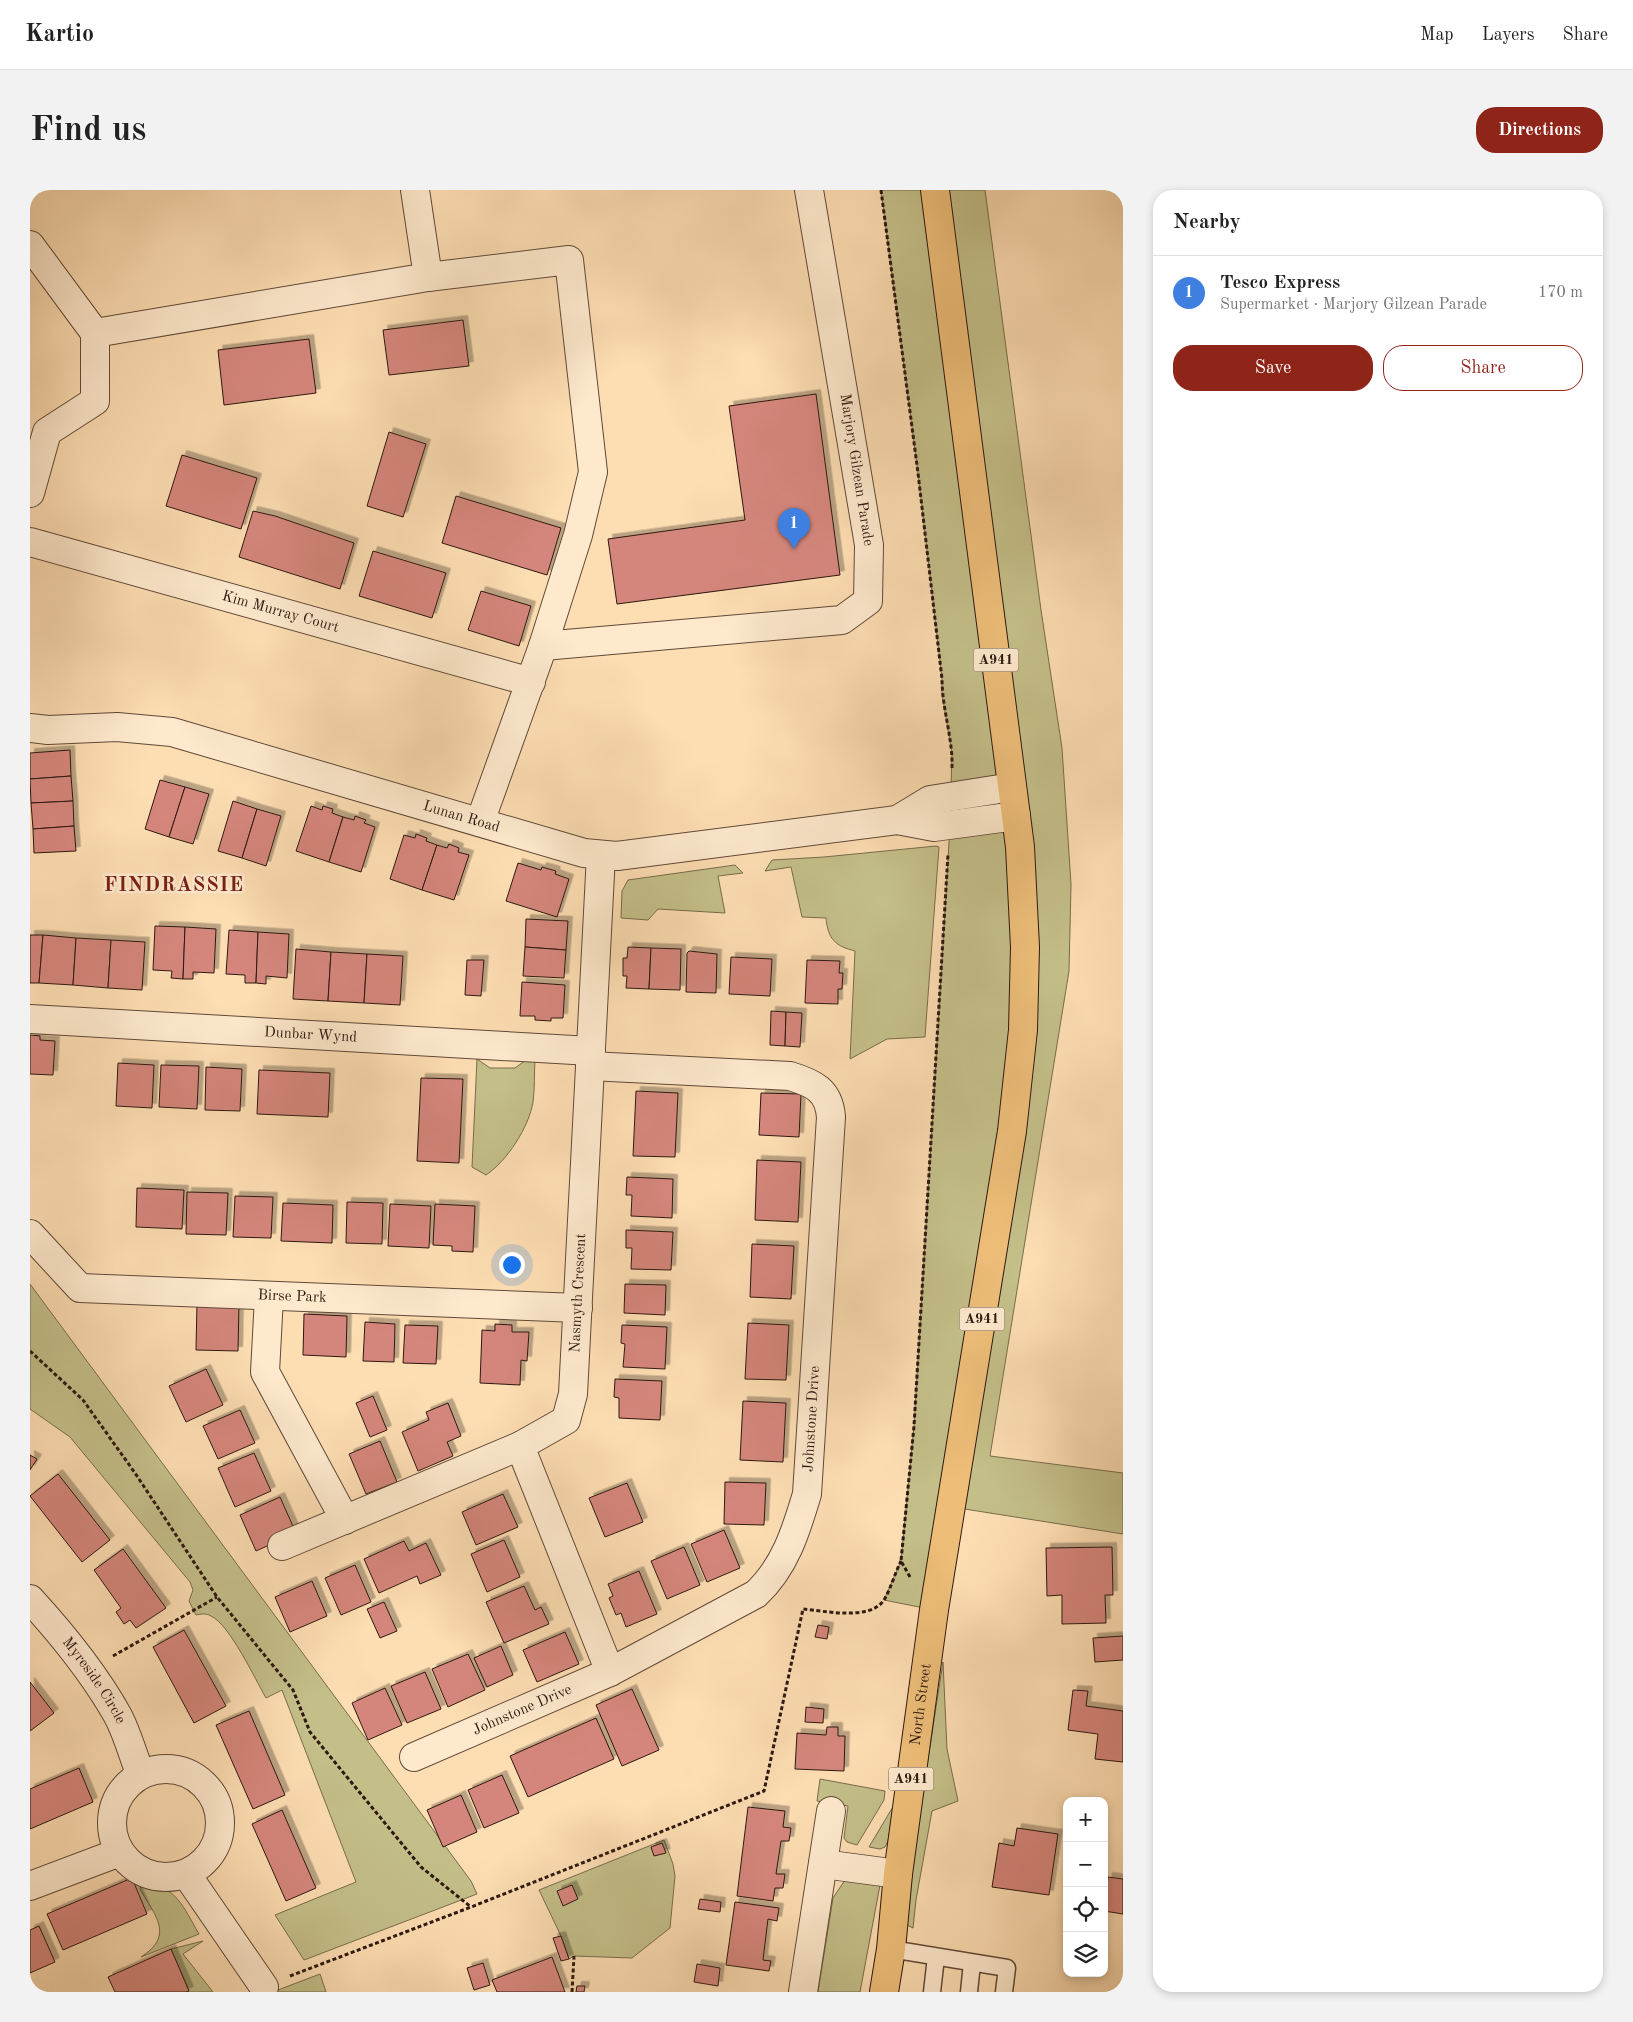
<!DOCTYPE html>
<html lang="en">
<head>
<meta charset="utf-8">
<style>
  :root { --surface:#fff; --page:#f2f2f2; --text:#222; --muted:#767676; --line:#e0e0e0; --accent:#8f2418 }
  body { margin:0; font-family:"Old Standard TT",serif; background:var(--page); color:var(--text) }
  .controls { position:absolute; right:15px; bottom:15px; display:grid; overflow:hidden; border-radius:10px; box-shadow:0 2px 8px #0003 }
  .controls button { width:45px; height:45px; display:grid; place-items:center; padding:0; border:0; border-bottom:1px solid var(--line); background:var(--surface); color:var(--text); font:25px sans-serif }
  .you { position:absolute; left:481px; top:1074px; width:18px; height:18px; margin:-12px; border:4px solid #fff; border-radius:50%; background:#1a73e8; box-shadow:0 0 0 8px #1a73e833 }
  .badge { display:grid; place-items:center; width:32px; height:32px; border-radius:50%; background:var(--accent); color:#fff; font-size:16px; font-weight:700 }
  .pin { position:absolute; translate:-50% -41px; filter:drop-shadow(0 1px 2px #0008) }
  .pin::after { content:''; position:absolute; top:26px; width:18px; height:15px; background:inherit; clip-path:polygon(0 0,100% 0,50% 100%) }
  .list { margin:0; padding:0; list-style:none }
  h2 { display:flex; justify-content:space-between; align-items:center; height:65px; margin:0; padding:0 20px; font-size:21px }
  h2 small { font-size:16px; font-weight:400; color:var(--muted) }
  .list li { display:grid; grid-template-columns:32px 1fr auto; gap:15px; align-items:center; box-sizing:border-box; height:75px; padding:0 20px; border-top:1px solid var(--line) }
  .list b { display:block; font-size:19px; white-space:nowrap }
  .list p { margin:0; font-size:16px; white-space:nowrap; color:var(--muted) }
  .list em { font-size:16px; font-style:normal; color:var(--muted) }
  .actions { display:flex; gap:10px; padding:15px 20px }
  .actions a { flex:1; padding:11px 0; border:1px solid var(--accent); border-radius:20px; text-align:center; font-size:18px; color:var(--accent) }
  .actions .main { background:var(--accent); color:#fff }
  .icon { flex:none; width:28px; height:28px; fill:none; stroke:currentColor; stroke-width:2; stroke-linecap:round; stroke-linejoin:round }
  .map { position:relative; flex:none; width:1093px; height:1802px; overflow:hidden; border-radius:20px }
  header { display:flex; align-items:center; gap:30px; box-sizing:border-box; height:70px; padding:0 25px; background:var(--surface); border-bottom:1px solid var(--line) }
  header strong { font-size:24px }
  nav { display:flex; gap:28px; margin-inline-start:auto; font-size:18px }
  .intro { display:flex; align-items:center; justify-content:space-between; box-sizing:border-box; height:120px; padding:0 30px }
  h1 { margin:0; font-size:35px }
  .button { padding:12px 22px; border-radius:20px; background:var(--accent); color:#fff; font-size:18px; font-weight:700 }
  main { display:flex; gap:30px; padding:0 30px }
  aside { flex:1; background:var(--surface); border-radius:20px; box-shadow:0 2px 8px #0003 }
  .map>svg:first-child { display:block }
  .green { fill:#c4bf89; stroke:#786c4c }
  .building { fill:#d5867c; stroke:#2d1810; filter:url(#shadow) }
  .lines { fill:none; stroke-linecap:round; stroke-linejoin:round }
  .lane-casing { stroke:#614938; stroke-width:19 }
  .street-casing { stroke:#614938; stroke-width:30 }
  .primary-casing { stroke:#2d1810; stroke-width:30 }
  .path { stroke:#2d1810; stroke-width:3; stroke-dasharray:4 2.5; stroke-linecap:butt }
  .lane { stroke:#fee9cd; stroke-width:16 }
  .street { stroke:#fee9cd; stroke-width:28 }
  .primary { stroke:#eebe79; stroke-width:28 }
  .labels { text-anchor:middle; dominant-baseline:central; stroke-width:5; stroke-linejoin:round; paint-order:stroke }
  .shield { fill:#fee9cd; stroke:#6c5749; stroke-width:1 }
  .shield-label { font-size:14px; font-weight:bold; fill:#2d1810 }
  .street-label { font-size:15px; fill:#2d1810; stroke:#fee9cd }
  .district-label { font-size:20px; font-weight:bold; letter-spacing:1px; fill:#7a1f14; stroke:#fee9cd }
</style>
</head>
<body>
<header>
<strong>Kartio</strong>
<nav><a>Map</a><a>Layers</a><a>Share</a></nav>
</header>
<div class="intro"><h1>Find us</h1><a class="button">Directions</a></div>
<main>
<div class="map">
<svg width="1093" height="1802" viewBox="0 0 1093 1802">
  <defs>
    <filter id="shadow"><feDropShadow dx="4.5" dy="-4.5" stdDeviation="0" flood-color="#0004"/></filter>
  </defs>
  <rect width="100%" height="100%" fill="#fdddb2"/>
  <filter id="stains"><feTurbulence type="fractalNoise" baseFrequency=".004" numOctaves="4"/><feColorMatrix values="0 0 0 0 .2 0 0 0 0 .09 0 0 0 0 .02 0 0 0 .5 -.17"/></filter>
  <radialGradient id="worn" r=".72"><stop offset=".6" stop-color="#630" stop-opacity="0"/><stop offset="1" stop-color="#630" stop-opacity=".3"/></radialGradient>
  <g class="green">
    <path d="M851 0H955L1011 420 1032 558 1041 694 1039 781 960 1266 1093 1283V1344L922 1317 904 1420 854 1410 871 1371 884 1236 920 636 922 563 912 504V489L888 283Z"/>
    <path d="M906 656 909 657 895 847 857 849 820 869 825 761C805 756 798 749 796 728L772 727 761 677 735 681 742 670 794 667Z"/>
    <path d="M705 675 713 683 688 686 695 723 628 719 618 730 591 728 592 701 598 690Z"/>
    <path d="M447 869 460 878H485L496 870H505C504 883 505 898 503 912 499 937 477 971 456 985L442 977Z"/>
    <path d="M0 1094 441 1691 447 1704 274 1770 245 1725 326 1692 252 1500 236 1508C225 1489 200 1435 181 1426 176 1423 171 1424 166 1425L159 1411 163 1400 160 1392 40 1247 0 1219Z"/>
    <path d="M913 1472 917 1559 928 1611 902 1621 886 1710 883 1738 877 1735 875 1719Z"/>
    <path d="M790 1589 855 1601 854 1610 827 1655 817 1652 814 1648 818 1616 787 1611Z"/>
    <path d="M864 1615 858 1651 855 1657 850 1659 839 1657Z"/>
    <path d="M634 1650 643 1674 645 1686 640 1738 602 1768 544 1766 539 1769 531 1746 509 1700Z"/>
    <path d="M113 1690C148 1699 152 1715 169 1744L111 1767C145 1745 125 1726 110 1699Z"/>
    <path d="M815 1690 850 1695 830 1802H788L803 1708Z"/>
    <path d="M173 1751 153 1764 183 1802H156L159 1800 141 1759Z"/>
    <path d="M290 1784 296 1802H249L248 1800Z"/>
  </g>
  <g class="building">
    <path d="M433 130 439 176 359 185 353 140Z"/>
    <path d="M279 149 286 203 194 215 188 160Z"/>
    <path d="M786 204 810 385 587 414 578 349 715 330 699 216Z"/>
    <path d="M359 242 396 254 373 327 337 316Z"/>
    <path d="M152 265 227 288 211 339 136 316Z"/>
    <path d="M426 306 531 338 517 385 412 353Z"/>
    <path d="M223 321 245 326 324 353 310 399 209 367Z"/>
    <path d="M343 361 416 383 402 428 329 406Z"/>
    <path d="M451 401 501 416 489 456 438 440Z"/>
    <path d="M40 560 41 586 0 589V563Z"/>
    <path d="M41 586 43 611 1 613 0 589Z"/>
    <path d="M130 590 155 597 139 647 115 639Z"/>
    <path d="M155 597 179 604 163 654 139 647Z"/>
    <path d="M43 611 44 636 3 639 1 613Z"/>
    <path d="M203 611 227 619 212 668 188 661Z"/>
    <path d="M281 616 292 620 293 616 303 619 302 623 313 627 299 672 266 661Z"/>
    <path d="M227 619 251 626 236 676 212 668Z"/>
    <path d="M325 626 336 630 334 633 345 637 331 682 299 672 313 627 324 630Z"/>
    <path d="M44 636 46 661 4 663 3 639Z"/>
    <path d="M386 644 397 648 396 651 407 655 392 700 360 689 374 645 385 648Z"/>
    <path d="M419 654 429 658 428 662 439 665 424 710 392 700 407 655 417 658Z"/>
    <path d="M488 673 511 680 512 677 526 681 525 684 539 689 527 727 476 711Z"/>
    <path d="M496 729 538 731 536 760 495 757Z"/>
    <path d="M125 736 155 737 153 789 141 788 142 781 123 780Z"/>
    <path d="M155 737 186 739 184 783 163 782V789H153Z"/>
    <path d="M199 740 228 742 226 793H215V785L196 784Z"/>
    <path d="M228 742 259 744 257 788 236 786V794L226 793Z"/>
    <path d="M0 745H13L9 793H0Z"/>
    <path d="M13 745 46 748 43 795 9 793Z"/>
    <path d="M46 748 81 750 78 798 43 795Z"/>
    <path d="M81 750 115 752 112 800 78 798Z"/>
    <path d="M495 757 536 760 534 788 493 786Z"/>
    <path d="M598 757 621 758 619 799 596 798 597 786H593V768H597Z"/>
    <path d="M621 758 651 759 650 800 619 799Z"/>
    <path d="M266 759 301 762 298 811 263 809Z"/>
    <path d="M659 761 687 764 686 803 656 802 657 763Z"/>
    <path d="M301 762 337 764 334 813 298 811Z"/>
    <path d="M337 764 373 766 370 815 334 813Z"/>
    <path d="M701 767 742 769 740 806 699 804Z"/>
    <path d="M437 770H454L451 806 435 805Z"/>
    <path d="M777 770 810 771 809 783H813L812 799H808V814L775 813Z"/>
    <path d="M492 792 535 795 533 828H521V831L505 830V826H490Z"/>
    <path d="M741 821 756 822 755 856 740 855Z"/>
    <path d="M756 822 772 823 770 857 755 856Z"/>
    <path d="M0 845 10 846V850L25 851 23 885 0 884Z"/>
    <path d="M88 873 124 875 122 918 86 916Z"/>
    <path d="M131 875 169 876 167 919 129 917Z"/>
    <path d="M176 877 212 879 210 921 175 920Z"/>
    <path d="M229 880 300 883 298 927 227 924Z"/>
    <path d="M391 888 433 889 429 973 387 971Z"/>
    <path d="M606 901 648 903 645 967 603 966Z"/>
    <path d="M731 903 771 904 769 947 729 945Z"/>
    <path d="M727 970 771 972 768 1032 725 1030Z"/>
    <path d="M597 987 643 989 642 1028 601 1026 602 1005H596Z"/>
    <path d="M107 998 154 1000 152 1039 106 1037Z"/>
    <path d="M157 1002 198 1003 196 1045 156 1044Z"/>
    <path d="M205 1006 243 1007 241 1048 203 1047Z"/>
    <path d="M317 1012 353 1013 352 1054 316 1053Z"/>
    <path d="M253 1013 303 1015 302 1053 251 1051Z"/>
    <path d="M360 1014 401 1016 399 1058 358 1056Z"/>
    <path d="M405 1014 445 1016 443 1062 422 1061V1056L403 1055Z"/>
    <path d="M596 1040 643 1042 641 1080 601 1079 602 1058H596Z"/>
    <path d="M722 1054 764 1056 761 1109 720 1107Z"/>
    <path d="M595 1094 636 1095 635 1125 594 1123Z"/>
    <path d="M167 1112 209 1113 208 1161 166 1160Z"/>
    <path d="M274 1124 317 1126 316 1167 273 1165Z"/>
    <path d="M335 1132 365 1134 364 1172 333 1171Z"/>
    <path d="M718 1133 759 1135 756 1190 715 1189Z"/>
    <path d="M465 1134 482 1135V1142H499L497 1171 491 1170 490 1195 450 1193 452 1140 465 1141Z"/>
    <path d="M375 1135 408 1136 406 1174 373 1173Z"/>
    <path d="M592 1135 637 1137 635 1179 593 1177 595 1154 591 1153Z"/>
    <path d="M176 1179 193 1215 156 1232 139 1196Z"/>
    <path d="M585 1189 632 1191 630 1230 589 1228V1208L584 1207Z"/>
    <path d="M343 1206 357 1240 340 1247 326 1213Z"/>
    <path d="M713 1211 756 1213 753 1272 710 1270Z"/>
    <path d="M418 1213 431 1246 417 1252 423 1266 388 1281 372 1242 399 1230 396 1222Z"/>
    <path d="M210 1220 225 1253 188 1269 173 1236Z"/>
    <path d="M350 1251 367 1292 336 1304 319 1264Z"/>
    <path d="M224 1263 241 1301 205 1317 188 1278Z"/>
    <path d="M0 1265 7 1269 0 1280Z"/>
    <path d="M28 1284 80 1350 52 1372 0 1306Z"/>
    <path d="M695 1292 736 1293 734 1335 694 1334Z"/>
    <path d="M597 1293 613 1332 575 1347 559 1308Z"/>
    <path d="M473 1304 488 1337 446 1355 432 1322Z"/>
    <path d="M250 1307 266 1343 226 1361 210 1325Z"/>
    <path d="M694 1340 710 1378 677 1392 661 1354Z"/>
    <path d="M474 1350 490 1387 457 1402 441 1364Z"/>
    <path d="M374 1351 379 1361 396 1353 411 1385 390 1394 387 1386 349 1403 334 1369Z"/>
    <path d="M654 1357 670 1395 637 1409 621 1371Z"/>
    <path d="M1082 1357 1083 1405H1075L1076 1433 1032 1434V1405L1017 1406 1016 1358Z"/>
    <path d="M93 1359 136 1418 106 1438 100 1430 94 1434 86 1422 91 1418 64 1380Z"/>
    <path d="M325 1375 341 1412 311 1425 295 1388Z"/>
    <path d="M609 1381 627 1424 596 1437 591 1423 586 1425 579 1408 583 1406 578 1394Z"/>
    <path d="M282 1391 297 1426 260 1442 245 1407Z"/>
    <path d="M494 1396 505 1420 511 1417 519 1434 474 1453 456 1412Z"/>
    <path d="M354 1412 367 1441 350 1448 337 1419Z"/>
    <path d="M788 1435 799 1437 797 1449 785 1447Z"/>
    <path d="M154 1440 196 1516 164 1533 123 1457Z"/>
    <path d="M535 1442 549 1474 507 1492 493 1460Z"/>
    <path d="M1093 1446V1470L1065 1472 1063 1448Z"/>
    <path d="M471 1456 483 1485 457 1497 444 1468Z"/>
    <path d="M438 1464 455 1500 418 1517 402 1479Z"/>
    <path d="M395 1482 411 1519 377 1533 361 1496Z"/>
    <path d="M0 1492 24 1523 0 1541Z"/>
    <path d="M355 1498 372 1535 338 1550 322 1513Z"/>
    <path d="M602 1499 629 1560 592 1576 566 1515Z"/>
    <path d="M1043 1500 1058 1501 1056 1516 1093 1521V1572L1065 1569 1068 1544 1038 1540Z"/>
    <path d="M776 1517 794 1519 793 1533 775 1532Z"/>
    <path d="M219 1521 255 1605 223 1619 186 1535Z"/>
    <path d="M566 1528 584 1569 498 1607 480 1566Z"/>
    <path d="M797 1537H808V1546H815L814 1581 765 1579 767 1543 796 1545Z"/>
    <path d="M49 1578 63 1612 0 1639V1599Z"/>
    <path d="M472 1585 489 1623 454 1638 438 1600Z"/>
    <path d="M431 1605 447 1642 413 1657 397 1620Z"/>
    <path d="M718 1617 755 1621 753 1637 761 1638 759 1651H751L746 1684H755L753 1698H745L743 1711 707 1706Z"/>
    <path d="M252 1620 286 1698 256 1711 222 1634Z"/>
    <path d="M987 1638 1028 1644 1019 1705 962 1697 969 1653 984 1656Z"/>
    <path d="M632 1653 636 1663 624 1666 621 1657Z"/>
    <path d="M1078 1687 1093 1689V1724L1074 1721Z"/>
    <path d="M102 1688 117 1724 33 1760 17 1724Z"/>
    <path d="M542 1695 548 1709 533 1716 527 1701Z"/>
    <path d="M670 1709 691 1712 690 1722 668 1719Z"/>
    <path d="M705 1712 749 1718 747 1731 738 1729 733 1770 741 1771 739 1781 696 1775Z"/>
    <path d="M9 1736 25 1772 0 1783V1740Z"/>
    <path d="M531 1746 539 1769 531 1771 523 1748Z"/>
    <path d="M141 1759 159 1801 156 1802H85L78 1787Z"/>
    <path d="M522 1767 535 1802H467L462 1790Z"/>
    <path d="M453 1773 460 1795 444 1800 437 1778Z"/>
    <path d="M667 1774 690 1778 688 1796 664 1792Z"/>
    <path d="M547 1796H555L554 1802H546Z"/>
  </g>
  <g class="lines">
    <g class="lane-casing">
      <g id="lane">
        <path d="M861 1759 977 1778 974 1802"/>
        <path d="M902 1802 906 1767"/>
        <path d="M939 1802 942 1773"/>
      </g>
    </g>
    <g class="street-casing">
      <g id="street">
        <path d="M0 55 65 143V211L17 242 0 303"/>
        <path d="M398 87 539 70 563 282 548 345 513 456 450 632"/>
        <path d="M65 143 398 87 385 0"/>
        <path id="s1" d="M0 352 501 492"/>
        <path d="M513 456 812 430 838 411 839 355 779 0"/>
        <path id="s2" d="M0 538 18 540 87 537 142 542 554 663 587 666 867 630 904 637 986 626"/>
        <path d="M867 630 900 610 982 597"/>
        <path id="s3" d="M0 829 561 861"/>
        <path id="s4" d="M0 1044 50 1098 548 1118"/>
        <path d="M239 1107 235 1182 315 1330"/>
        <path d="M490 1256 580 1482"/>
        <path id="s5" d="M252 1356 490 1256 536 1230 543 1204 571 665"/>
        <path id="s6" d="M0 1409C33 1445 64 1483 88 1526 97 1543 103 1565 110 1583"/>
        <path id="s7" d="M384 1567 580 1482 726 1404C755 1377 766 1341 777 1304L801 927C799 900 783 893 760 886L560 876"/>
        <circle cx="136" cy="1633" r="54"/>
        <path d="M793 1674 868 1684"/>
        <path d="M157 1685 234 1797"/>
        <path d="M0 1696 90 1662"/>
        <path d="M773 1802 801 1621"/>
      </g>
    </g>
    <g class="primary-casing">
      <g id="primary">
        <path id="s8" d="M854 1802 861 1759 868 1684 904 1420 982 941 993 840 995 757 990 657 905 0"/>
      </g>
    </g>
    <g class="path">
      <path d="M851 0 888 283 912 489C912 519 923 548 922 578"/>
      <path d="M0 1161 53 1210 105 1283 187 1407 263 1500 280 1542 391 1677 441 1717"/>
      <path d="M880 1387 871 1371 884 1236 918 664"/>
      <path d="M83 1466 187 1407"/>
      <path d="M260 1786 441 1717 734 1601 773 1419C795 1421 840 1431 854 1410 861 1398 865 1383 871 1371"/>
      <path d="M542 1802 544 1766"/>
    </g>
    <use href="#lane" class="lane"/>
    <use href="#street" class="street"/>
    <use href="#primary" class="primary"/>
  </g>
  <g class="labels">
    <g class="shield">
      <rect x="943.5" y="458.5" width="45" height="23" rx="4"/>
      <rect x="929.5" y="1117.5" width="45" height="23" rx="4"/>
      <rect x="858.5" y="1577.5" width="45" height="23" rx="4"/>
    </g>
    <g class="shield-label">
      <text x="966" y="470">A941</text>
      <text x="952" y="1129">A941</text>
      <text x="881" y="1589">A941</text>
    </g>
    <g class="street-label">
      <text transform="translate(826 280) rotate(81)">Marjory Gilzean Parade</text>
      <text stroke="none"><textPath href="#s1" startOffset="260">Kim Murray Court</textPath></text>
      <text stroke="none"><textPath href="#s2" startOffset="444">Lunan Road</textPath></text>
      <text stroke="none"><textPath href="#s3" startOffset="281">Dunbar Wynd</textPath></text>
      <text stroke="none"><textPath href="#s5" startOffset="439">Nasmyth Crescent</textPath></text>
      <text stroke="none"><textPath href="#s4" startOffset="286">Birse Park</textPath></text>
      <text stroke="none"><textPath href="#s7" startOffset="568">Johnstone Drive</textPath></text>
      <text stroke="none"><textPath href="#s6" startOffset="104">Myreside Circle</textPath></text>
      <text stroke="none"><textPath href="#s8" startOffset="290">North Street</textPath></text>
      <text stroke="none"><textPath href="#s7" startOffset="118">Johnstone Drive</textPath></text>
    </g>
    <g class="district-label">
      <text x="144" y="696">FINDRASSIE</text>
    </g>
  </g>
  <rect width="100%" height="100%" filter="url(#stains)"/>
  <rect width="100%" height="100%" fill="url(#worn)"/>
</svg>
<div class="controls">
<button>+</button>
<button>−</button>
<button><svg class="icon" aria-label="locate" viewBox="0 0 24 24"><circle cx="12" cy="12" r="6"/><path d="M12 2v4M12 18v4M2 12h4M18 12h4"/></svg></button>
<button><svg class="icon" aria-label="layers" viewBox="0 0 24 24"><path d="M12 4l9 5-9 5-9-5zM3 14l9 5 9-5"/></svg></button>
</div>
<div class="you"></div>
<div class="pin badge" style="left:764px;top:359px;background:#3f7fe0">1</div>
</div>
<aside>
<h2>Nearby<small></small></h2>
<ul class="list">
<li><span class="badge" style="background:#3f7fe0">1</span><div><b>Tesco Express</b><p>Supermarket · Marjory Gilzean Parade</p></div><em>170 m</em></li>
</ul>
<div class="actions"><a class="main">Save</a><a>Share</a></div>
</aside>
</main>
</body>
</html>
